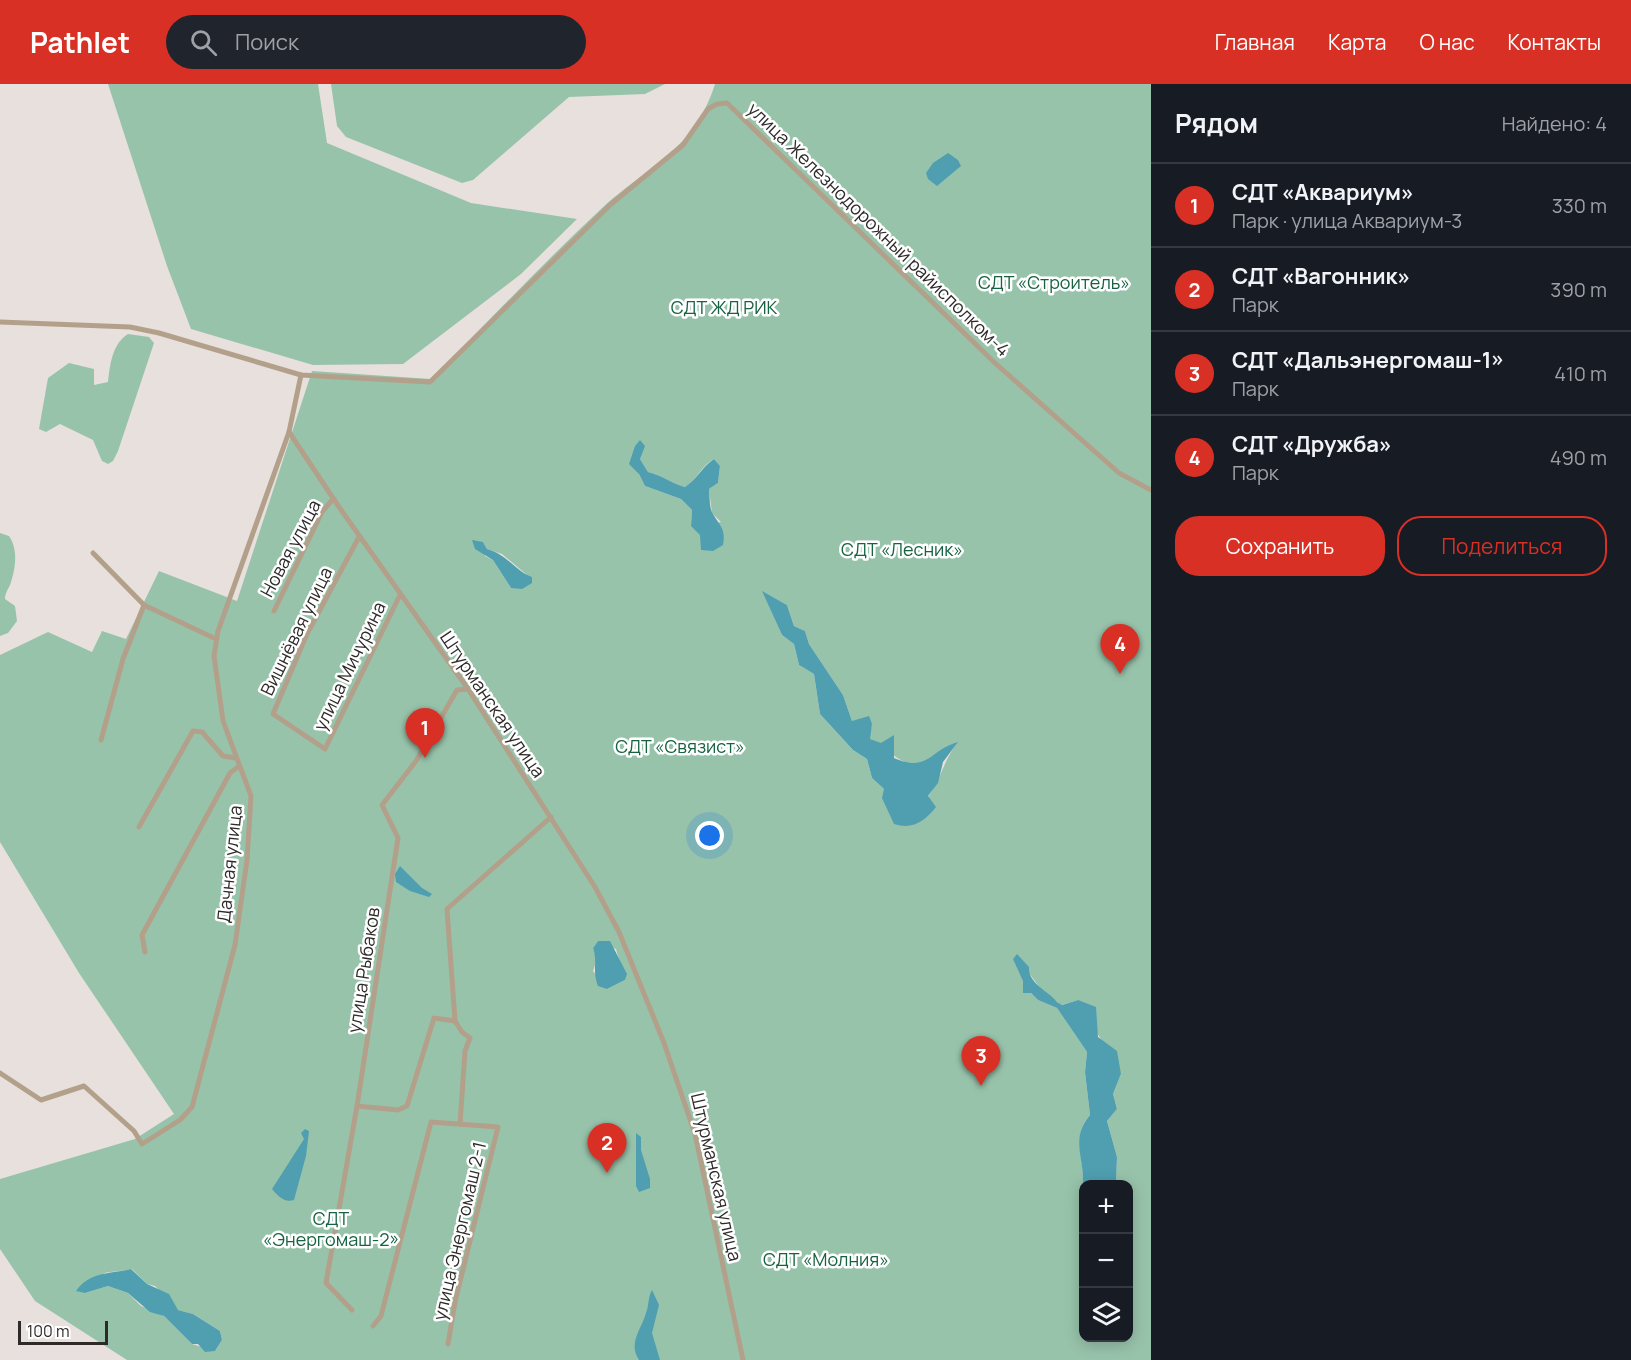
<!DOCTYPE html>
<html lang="ru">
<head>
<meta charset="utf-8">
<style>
  :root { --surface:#171b24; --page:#20242c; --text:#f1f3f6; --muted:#9ea1a6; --line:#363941; --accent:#d93025 }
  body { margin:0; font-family:Manrope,sans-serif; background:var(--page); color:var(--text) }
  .controls { position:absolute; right:18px; bottom:18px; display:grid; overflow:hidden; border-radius:12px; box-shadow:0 3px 15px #0003 }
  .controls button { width:54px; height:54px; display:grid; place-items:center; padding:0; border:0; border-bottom:2px solid var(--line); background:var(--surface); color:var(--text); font:30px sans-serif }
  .scale { position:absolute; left:18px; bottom:15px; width:90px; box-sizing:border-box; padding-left:6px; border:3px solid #2d2a29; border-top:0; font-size:16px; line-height:21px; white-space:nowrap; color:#2d2a29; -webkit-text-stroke:4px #fff; paint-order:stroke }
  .you { position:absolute; left:710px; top:752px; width:21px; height:21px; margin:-15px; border:4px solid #fff; border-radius:50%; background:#1a73e8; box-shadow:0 0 0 9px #1a73e833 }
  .badge { display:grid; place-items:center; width:39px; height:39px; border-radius:50%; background:var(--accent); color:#fff; font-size:20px; font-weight:700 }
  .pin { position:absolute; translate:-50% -50px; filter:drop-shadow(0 2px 3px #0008) }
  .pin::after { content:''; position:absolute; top:32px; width:21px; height:18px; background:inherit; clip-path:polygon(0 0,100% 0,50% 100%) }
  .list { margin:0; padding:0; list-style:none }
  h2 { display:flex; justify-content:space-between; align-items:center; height:78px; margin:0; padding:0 24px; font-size:26px }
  h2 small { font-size:20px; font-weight:400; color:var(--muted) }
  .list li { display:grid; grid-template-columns:39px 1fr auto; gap:18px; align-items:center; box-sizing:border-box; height:84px; padding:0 24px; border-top:2px solid var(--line) }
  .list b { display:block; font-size:22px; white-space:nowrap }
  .list p { margin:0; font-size:20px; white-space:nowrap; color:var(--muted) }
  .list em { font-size:20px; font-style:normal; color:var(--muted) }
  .actions { display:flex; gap:12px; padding:18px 24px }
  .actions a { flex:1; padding:14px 0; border:2px solid var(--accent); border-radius:24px; text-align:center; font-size:21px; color:var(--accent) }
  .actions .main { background:var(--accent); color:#fff }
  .icon { flex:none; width:33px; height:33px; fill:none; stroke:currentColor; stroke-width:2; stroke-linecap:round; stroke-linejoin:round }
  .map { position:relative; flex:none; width:1151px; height:1276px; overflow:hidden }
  header { display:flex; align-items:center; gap:36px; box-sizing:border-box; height:84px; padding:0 30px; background:var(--accent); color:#fff }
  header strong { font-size:28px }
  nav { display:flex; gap:33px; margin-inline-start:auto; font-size:21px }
  .search { width:420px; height:54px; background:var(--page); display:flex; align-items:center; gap:15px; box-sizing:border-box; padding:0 21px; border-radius:33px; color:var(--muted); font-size:22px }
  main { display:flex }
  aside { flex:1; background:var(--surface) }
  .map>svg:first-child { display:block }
  .green { fill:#98c3ab; fill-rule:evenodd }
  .water { fill:#4f9fb1 }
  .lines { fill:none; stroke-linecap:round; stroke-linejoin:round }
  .street { stroke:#b3a08b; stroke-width:5 }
  .labels { text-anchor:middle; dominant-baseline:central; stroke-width:5; stroke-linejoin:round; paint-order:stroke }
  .street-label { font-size:18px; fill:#2d2a29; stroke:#fff }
  .park-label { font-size:18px; fill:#166241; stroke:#fff }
</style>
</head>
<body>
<header>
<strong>Pathlet</strong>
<div class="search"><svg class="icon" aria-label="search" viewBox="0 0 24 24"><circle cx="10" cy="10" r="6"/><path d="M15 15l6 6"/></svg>Поиск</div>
<nav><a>Главная</a><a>Карта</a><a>О нас</a><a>Контакты</a></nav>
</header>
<main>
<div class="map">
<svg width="1151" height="1276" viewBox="0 0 1151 1276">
  <rect width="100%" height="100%" fill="#e8e0dc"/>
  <g class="green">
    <path d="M108 0H318L327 59 471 119 577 135 521 190 403 280 313 281 191 245 167 182Z"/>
    <path d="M331 0H665L645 10 569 13 473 96 462 99 346 53 337 42Z"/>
    <path d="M715 0H1151V1276H127L35 1217 0 1165V1095L135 1055 174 1030 79 889 0 758V571L48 548 92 568 102 547 126 555 159 487 237 517 312 287 431 295C487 239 542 180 600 126 647 82 694 67 715 0ZM640 356V375L648 388C662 391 671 400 685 403 699 393 701 382 714 375L720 382 718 399 709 405 712 429 721 438 691 442 692 426 681 415 645 402 639 390ZM483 458 487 465 502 470 527 491 511 504 493 476 485 472ZM763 508 787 521 794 542 805 547 809 560 843 611 852 637 872 640 869 655C890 663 903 690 929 676 940 671 944 662 957 659 943 678 941 695 928 713L884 705 872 694 867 675 853 666 820 630 814 590 799 581 794 560 782 551ZM598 857 616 865C619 877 624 884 625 896L607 905 593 887 597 875 593 864ZM1029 889 1040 904 1061 921 1078 916 1121 990 1113 1010 1117 1025 1107 1037 1117 1073 1116 1100H1128V1254H1084V1100H1087L1083 1099C1084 1073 1071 1053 1090 1031L1085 988 1087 968 1057 924 1038 916 1031 909H1023V897ZM132 1185 147 1200 155 1202 178 1226 193 1230 220 1247 222 1256 215 1267 192 1260 164 1232 141 1222 128 1209 108 1202 85 1209C105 1182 102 1191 132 1185Z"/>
    <path d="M128 250 149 253 154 259 118 367 113 377 108 380 102 377 93 356 60 340 46 348 39 345 48 294 69 279 94 285V301L108 298C110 281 112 260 128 250Z"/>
    <path d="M0 449 9 452C18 465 16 483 11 498 9 505 5 508 5 515L15 522 17 537 8 549 0 552Z"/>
  </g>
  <g class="water">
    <path d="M948 69 958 76 961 82 937 102 928 95 926 89 933 79Z"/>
    <path d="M640 356 645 362 640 375 648 388C662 391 672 400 685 403 698 394 702 383 714 375L720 382 718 399 709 405C710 413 709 424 713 430 720 442 726 445 723 461L713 467 701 466 700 451 691 442 692 426 681 415 645 402 639 390 629 380 635 362Z"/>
    <path d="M472 456 483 458 487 465C508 471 514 486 532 493V499L522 505 511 504 493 476 475 465Z"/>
    <path d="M762 507 787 521 794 542 805 547 809 560 843 611 852 637 869 632 872 640 870 655 881 659 894 651V674C929 689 929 666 958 658L943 678 938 699 928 712 936 723C925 737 913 746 894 740L882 714 884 705 872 694 867 675 853 666 820 630 814 590 799 581 794 560 782 551Z"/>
    <path d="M400 782 422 804 432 810 429 813 410 807 396 798 395 790Z"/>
    <path d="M598 857H610L627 890 625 896 607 905 598 902C592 885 598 879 593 864Z"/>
    <path d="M1017 870 1029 883C1028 900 1049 907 1057 918L1062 921 1078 916 1096 923 1098 953 1117 967 1121 990 1113 1010 1117 1025 1107 1037 1117 1073 1116 1100 1083 1099C1084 1072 1070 1055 1090 1031L1085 988 1087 968 1057 924 1038 916 1031 909H1023V897L1013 875Z"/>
    <path d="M305 1045 309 1047 306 1072 294 1116C284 1119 278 1112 272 1105L304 1055 301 1049Z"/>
    <path d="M636 1049 641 1053V1066L650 1095V1104L639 1108 636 1102Z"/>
    <path d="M131 1185 147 1200 169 1210 178 1226 193 1230 220 1247 222 1256 215 1267 205 1268 198 1260H192L164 1232 150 1228 128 1209 108 1202 85 1209 76 1207C90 1187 111 1190 131 1185Z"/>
    <path d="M652 1206 659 1221 652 1249 660 1276H639C628 1259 641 1246 646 1229 649 1222 648 1212 652 1206Z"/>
  </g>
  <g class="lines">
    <g class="street">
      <path d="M0 238 130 243 159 249 301 291 430 298 610 121 683 61 708 25 717 20 727 19 995 279 1119 389 1151 406"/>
      <path d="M301 291 289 348 339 423 468 605 595 803 619 848 664 959 695 1050 743 1276"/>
      <path d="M359 453 307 550 273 630 325 665 400 511"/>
      <path d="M93 469 144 521 216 555"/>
      <path d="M274 527 322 428 333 415"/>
      <path d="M101 656 123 575 144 521"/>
      <path d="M139 743 193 647 202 648 223 672 236 674"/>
      <path d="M145 868 142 851 230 689 238 683"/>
      <path d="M0 989 41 1016 84 1002 134 1047 142 1060 180 1036 192 1023 235 861 247 776 251 712 223 637 214 572 218 547 289 348"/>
      <path d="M357 1022 398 1026 407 1022 434 934 455 937"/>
      <path d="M460 1040 465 967 470 954 462 948 455 937 447 825 551 733"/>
      <path d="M352 1226 326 1199 357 1022 398 754 382 721 416 677 457 606 468 605"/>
      <path d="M373 1242 381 1232 431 1038 498 1043 455 1218 448 1260"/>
    </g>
  </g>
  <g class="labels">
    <g class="street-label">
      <text transform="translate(879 145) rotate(44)">улица Железнодорожный райисполком-4</text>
      <text transform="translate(290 464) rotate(-62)">Новая улица</text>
      <text transform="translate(296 547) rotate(-64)">Вишнёвая улица</text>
      <text transform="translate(349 582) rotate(-64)">улица Мичурина</text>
      <text transform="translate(493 620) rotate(56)">Штурманская улица</text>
      <text transform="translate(229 780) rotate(-84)">Дачная улица</text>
      <text transform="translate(363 886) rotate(-81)">улица Рыбаков</text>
      <text transform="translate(717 1093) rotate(77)">Штурманская улица</text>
      <text transform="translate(459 1147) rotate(-77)">улица Энергомаш 2-1</text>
    </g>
    <g class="park-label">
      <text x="1054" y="198">СДТ «Строитель»</text>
      <text x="724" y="223">СДТ ЖД РИК</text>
      <text x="902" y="465">СДТ «Лесник»</text>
      <text x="680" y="662">СДТ «Связист»</text>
      <text x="331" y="1134">СДТ<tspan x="331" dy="21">«Энергомаш-2»</tspan></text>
      <text x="826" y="1175">СДТ «Молния»</text>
    </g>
  </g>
</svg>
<div class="controls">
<button>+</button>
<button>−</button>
<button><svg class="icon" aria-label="layers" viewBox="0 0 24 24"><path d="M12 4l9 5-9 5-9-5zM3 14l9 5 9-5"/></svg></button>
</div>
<div class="scale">100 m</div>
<div class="you"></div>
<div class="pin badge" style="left:425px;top:674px">1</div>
<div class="pin badge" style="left:607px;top:1089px">2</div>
<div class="pin badge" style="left:981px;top:1002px">3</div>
<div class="pin badge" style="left:1120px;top:590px">4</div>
</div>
<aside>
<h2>Рядом<small>Найдено: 4</small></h2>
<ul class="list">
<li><span class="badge">1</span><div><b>СДТ «Аквариум»</b><p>Парк · улица Аквариум-3</p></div><em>330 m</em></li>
<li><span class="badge">2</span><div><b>СДТ «Вагонник»</b><p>Парк</p></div><em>390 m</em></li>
<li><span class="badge">3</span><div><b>СДТ «Дальэнергомаш-1»</b><p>Парк</p></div><em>410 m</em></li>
<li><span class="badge">4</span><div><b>СДТ «Дружба»</b><p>Парк</p></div><em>490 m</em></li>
</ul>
<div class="actions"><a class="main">Сохранить</a><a>Поделиться</a></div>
</aside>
</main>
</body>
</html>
